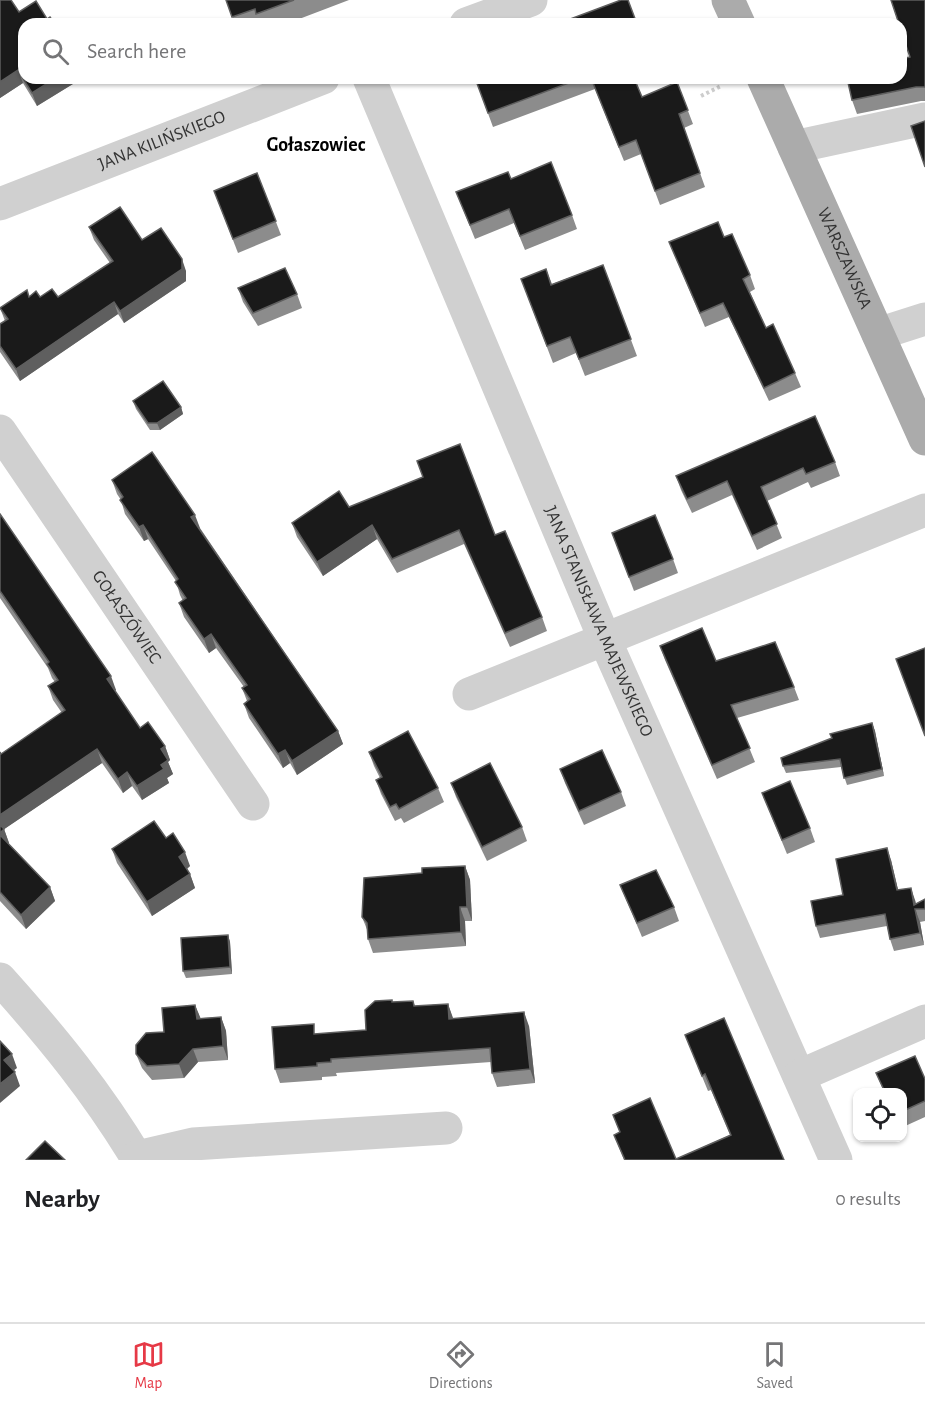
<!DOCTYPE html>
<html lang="en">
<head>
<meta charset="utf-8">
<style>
  :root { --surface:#fff; --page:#f6f6f6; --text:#202124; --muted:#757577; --line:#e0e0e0; --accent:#e63946 }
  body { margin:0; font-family:"Alegreya Sans",sans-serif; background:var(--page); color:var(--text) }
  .controls { position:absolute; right:18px; bottom:18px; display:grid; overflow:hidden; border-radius:12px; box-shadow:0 2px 4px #0004 }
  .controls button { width:54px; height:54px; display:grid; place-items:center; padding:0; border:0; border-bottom:2px solid var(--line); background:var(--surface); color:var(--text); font:30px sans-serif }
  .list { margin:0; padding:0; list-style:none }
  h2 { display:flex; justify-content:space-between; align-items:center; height:78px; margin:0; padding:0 24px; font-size:26px }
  h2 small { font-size:20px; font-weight:400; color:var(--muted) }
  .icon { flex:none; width:33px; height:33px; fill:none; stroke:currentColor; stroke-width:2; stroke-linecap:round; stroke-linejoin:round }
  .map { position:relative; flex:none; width:925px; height:1160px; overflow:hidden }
  .search { position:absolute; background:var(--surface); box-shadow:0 2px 4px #0004; left:18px; right:18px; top:18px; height:66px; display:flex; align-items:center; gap:15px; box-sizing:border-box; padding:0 21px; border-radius:18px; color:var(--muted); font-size:22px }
  .sheet { height:162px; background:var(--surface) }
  nav { display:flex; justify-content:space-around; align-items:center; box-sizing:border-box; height:84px; border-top:2px solid var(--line); background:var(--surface); font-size:16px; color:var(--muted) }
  nav a { display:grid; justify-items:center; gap:3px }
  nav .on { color:var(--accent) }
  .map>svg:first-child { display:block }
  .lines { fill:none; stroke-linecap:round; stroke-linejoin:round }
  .path { stroke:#cdcdcd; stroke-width:4; stroke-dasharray:3 3; stroke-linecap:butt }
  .minor { stroke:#d0d0d0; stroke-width:33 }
  .major { stroke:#ababab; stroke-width:33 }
  .wall { fill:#8c8c8c }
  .shaded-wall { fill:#5f5f5f }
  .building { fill:#1a1a1a; stroke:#5f5f5f; stroke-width:1.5 }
  .labels { text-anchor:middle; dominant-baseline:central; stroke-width:6; stroke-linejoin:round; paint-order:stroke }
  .street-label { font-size:18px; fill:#333; stroke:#fff }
  .neighbourhood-label { font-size:20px; font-weight:bold; fill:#000; stroke:#fff }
</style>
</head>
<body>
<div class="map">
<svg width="925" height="1160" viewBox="0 0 925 1160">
  <rect width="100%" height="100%" fill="#fff"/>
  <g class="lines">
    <path class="path" d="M701 96 721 86"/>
    <g class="minor">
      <path d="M466 24 531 0"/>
      <path id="s1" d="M369 78 605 640 836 1160"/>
      <path d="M794 147 925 119"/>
      <path id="s2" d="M0 204 323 78"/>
      <path d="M878 334 925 319"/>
      <path id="s3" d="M0 431 253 804"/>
      <path d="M469 694 925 510"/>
      <path d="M0 979C53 1038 97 1092 138 1160"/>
      <path d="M799 1076 925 1021"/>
      <path d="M137 1157 193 1144 446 1128"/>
    </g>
    <g class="major">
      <path d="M728 0 739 24"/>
      <path id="s4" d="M763 78 925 439"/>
    </g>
  </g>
  <g class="wall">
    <path d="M0 0 19 12 81 79 37 106 23 83 0 98Z"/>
    <path d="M226 0H349L286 24H235Z"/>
    <path d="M925 0V101H921L857 114 852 100 910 57Z"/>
    <path d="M475 78H634L642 97 677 82 693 124 684 128 705 187 660 205 641 154 624 161 595 89 493 127Z"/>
    <path d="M257 173 281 235 238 253 214 191Z"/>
    <path d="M511 179 572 215 577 229 525 250 514 223 475 239 456 192Z"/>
    <path d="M89 227 142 240 186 271V281L124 323 118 314 20 381 0 352V324L5 321 0 308 29 296 58 297 110 263 94 240Z"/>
    <path d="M724 237 750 275 755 289 750 292 766 328 795 373 801 387 769 401 729 317 705 327 669 242Z"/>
    <path d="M603 265 637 356 585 376 576 353 553 363 527 295 546 269 552 284Z"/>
    <path d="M238 288 297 294 302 308 258 326 243 302Z"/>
    <path d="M133 401 181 407 183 414 160 430H150L136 409Z"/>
    <path d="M835 462 840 476 811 488 808 482 767 501 782 538 757 550 732 495 692 513 681 490 676 476Z"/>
    <path d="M112 480 200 528 338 731 343 744 297 775 290 763 283 768 249 718 244 704 247 701 242 688 244 687 216 648 209 653 184 617 179 603 183 601 180 595 176 581 148 539 144 541 125 514 121 500 117 494Z"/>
    <path d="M349 507 495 535 542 617 547 631 510 647 464 544 397 573 377 539 323 576 297 537 292 523Z"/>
    <path d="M0 514 116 690 115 691 140 728 165 746 170 760 168 762 173 774 167 778 169 783 142 800 132 786 123 793 102 763 4 829 9 843V844L50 887 55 901 26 929 0 901V752L1 754 62 713 53 700 48 686 55 682 52 678 48 668 0 598Z"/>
    <path d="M612 533 673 559 678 573 634 591Z"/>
    <path d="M660 646 716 661 794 687 799 700 737 718 755 762 717 779 665 660Z"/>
    <path d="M872 723 875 731 884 776 847 785 841 767 786 773 783 766Z"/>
    <path d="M369 752 438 788 444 802 404 823 401 818 395 821 381 794 376 780 380 778 374 766Z"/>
    <path d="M560 769 621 792 626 806 584 825 565 783Z"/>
    <path d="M451 783 522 827 527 841 487 861 456 797Z"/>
    <path d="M762 793 810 828 815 842 787 854Z"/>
    <path d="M166 838 190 866 187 869 190 874 195 888 152 916 117 863 112 849Z"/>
    <path d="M891 860 898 890 915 900 916 904 925 899V921L920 922 924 945 894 951 890 939 887 926 820 938 816 926 843 895Z"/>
    <path d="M465 866 470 880 472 921H465L466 946 373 953 368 939V932L362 917Z"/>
    <path d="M620 885 674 907 679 921 642 937Z"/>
    <path d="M228 935 230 942 232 974 186 978 183 971Z"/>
    <path d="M392 1000 393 1002 413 1001 415 1006 448 1004 453 1019 529 1026 535 1083 497 1087 492 1073 491 1062 336 1073 337 1076 322 1077V1080L280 1083 275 1069 366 1030Z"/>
    <path d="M195 1005 200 1018 221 1017 226 1031 228 1060 198 1062 184 1078 152 1080 142 1068 136 1054Z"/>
    <path d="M685 1035 784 1160H624L614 1135 620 1133 613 1115 676 1159 730 1135 711 1090 708 1091Z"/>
    <path d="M876 1073 925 1079V1117L903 1127V1092H884Z"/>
  </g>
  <g class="shaded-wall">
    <path d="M18 70 23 83 0 98V82Z"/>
    <path d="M56 78H80L81 79 37 106 32 93Z"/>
    <path d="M182 259 186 271V281L124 323 120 311Z"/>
    <path d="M114 302 118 314 20 381 16 369Z"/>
    <path d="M181 407 183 414 160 430 157 423Z"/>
    <path d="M195 515 200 528 196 531 191 517Z"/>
    <path d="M143 525 148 539 144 541 139 527Z"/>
    <path d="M372 525 377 539 323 576 317 562Z"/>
    <path d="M211 634 216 648 209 653 204 639Z"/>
    <path d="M111 676 116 690 112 693 107 679Z"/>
    <path d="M872 723 875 731 884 776 882 769Z"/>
    <path d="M338 731 343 744 297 775 292 761Z"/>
    <path d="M165 746 170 760 168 762 173 774 167 778 169 783 142 800 137 786 161 765V749Z"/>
    <path d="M97 749 102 763 0 832V815Z"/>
    <path d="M285 750 290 763 283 768 278 754Z"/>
    <path d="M127 772 132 786 123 793 118 779Z"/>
    <path d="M4 829 9 843 4 848 0 836V833Z"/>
    <path d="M887 848 891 860 901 902 897 890Z"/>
    <path d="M185 852 190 866 184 871 179 857Z"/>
    <path d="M465 866 470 880 472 921 467 907Z"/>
    <path d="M190 874 195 888 152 916 147 902Z"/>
    <path d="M50 887 55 901 26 929 21 915Z"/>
    <path d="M911 888 915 900 917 909 914 905Z"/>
    <path d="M460 907 465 921 466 946 461 932Z"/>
    <path d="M915 909 920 922 924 945 920 933Z"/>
    <path d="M228 935 230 942 232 974 230 967Z"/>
    <path d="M448 1004 453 1018 454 1033 449 1019Z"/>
    <path d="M195 1005 201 1019H197Z"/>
    <path d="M524 1012 529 1026 535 1083 530 1069Z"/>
    <path d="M221 1017 226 1031 228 1060 223 1046Z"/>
    <path d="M193 1049 198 1062 184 1078 179 1064Z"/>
    <path d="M12 1054 17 1068 9 1074 4 1060Z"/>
    <path d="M15 1072 20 1086 0 1103V1084Z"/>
  </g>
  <g class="building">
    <path d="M0 0H11L19 12 36 1 47 19 50 17 55 24H24V78H56L32 93 18 70 0 82Z"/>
    <path d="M226 0H294L256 14 255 9 232 17Z"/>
    <path d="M621 0H628L637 24H557Z"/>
    <path d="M891 0H925V87H916L852 100 847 78H901V59L910 57 901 31V24H899Z"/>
    <path d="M475 78H582L488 113Z"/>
    <path d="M591 78H634L642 97 677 82 688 110 679 114 700 173 655 191 636 140 619 147Z"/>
    <path d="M925 121V167L911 126Z"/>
    <path d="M551 162 572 215 520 236 509 209 470 225 456 192 508 172 511 179Z"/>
    <path d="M257 173 276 221 233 239 214 191Z"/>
    <path d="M120 207 142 240 161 228 182 259V269L120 311 114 302 16 369 0 346V324L8 319 0 308 27 290 29 297 36 291 40 297 52 289 58 297 113 261 89 227Z"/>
    <path d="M718 222 724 237 732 234 750 275 743 279 766 328 773 324 795 373 764 388 723 303 700 313 669 242Z"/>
    <path d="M603 265 631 339 579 359 570 337 547 346 521 279 546 269 551 285Z"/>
    <path d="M285 268 297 294 253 313 238 288Z"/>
    <path d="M163 381 181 407 157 423H148L133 401Z"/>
    <path d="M815 416 835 462 806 474 803 468 761 487 777 524 752 536 727 481 687 499 676 476Z"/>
    <path d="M460 444 495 535 505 531 542 617 505 633 459 530 392 559 372 525 317 562 292 523 339 491 349 507 423 477 417 461Z"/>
    <path d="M152 452 195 515 191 517 338 731 292 761 285 750 278 754 244 704 250 699 242 688 247 685 211 634 204 639 179 603 186 598 175 582 178 579 143 525 139 527 120 500 123 497 112 480Z"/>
    <path d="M0 514 111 676 107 679 140 728 148 722 165 746 161 749 168 760 161 765 164 769 137 786 127 772 118 779 97 749 0 815V752L1 754 65 710 48 686 58 680 47 664 49 662 0 591Z"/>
    <path d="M655 515 673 559 629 577 612 533Z"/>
    <path d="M702 628 716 661 775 642 794 687 731 705 750 748 712 765 660 646Z"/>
    <path d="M925 648V736L896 659Z"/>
    <path d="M872 723 882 769 844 778 840 759 783 766 781 758 832 738 830 734Z"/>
    <path d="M408 731 438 788 399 809 396 804 390 807 376 780 382 777 369 752Z"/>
    <path d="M602 750 621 792 579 811 560 769Z"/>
    <path d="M490 763 522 827 482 847 451 783Z"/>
    <path d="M790 781 810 828 782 840 762 793Z"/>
    <path d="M154 821 166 838 173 833 185 852 179 857 190 874 147 902 112 849Z"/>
    <path d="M0 825 4 829 0 833Z"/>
    <path d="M0 835 50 887 21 915 0 892Z"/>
    <path d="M887 848 897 890 911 888 914 905 925 899V909H915L920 933 890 939 885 914 816 926 811 901 843 895 836 859Z"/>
    <path d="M465 866 467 907H460L461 932 368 939 367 923 362 917 364 878 422 873V868Z"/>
    <path d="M656 870 674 907 637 923 620 885Z"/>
    <path d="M228 935 230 967 183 971 181 938Z"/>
    <path d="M392 1000V1002L413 1001 414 1006 448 1004 449 1019 524 1012 530 1069 492 1073 490 1048 331 1059V1062L317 1063V1066L275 1069 272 1027 314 1024V1034L366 1030 365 1010 375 1001Z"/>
    <path d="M195 1005 197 1019 221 1017 223 1046 193 1049 179 1064 147 1066 136 1054V1045L146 1033 164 1032 162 1008Z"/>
    <path d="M724 1018 784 1160H625L614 1135 620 1132 613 1115 650 1098 676 1159 731 1135 705 1074 702 1076 685 1035Z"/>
    <path d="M0 1041 12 1054 4 1060 15 1072 0 1084Z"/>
    <path d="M915 1056 925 1079V1101L903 1111V1092H885L876 1073Z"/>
    <path d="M45 1141 65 1160H26Z"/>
  </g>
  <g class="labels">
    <g class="street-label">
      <text stroke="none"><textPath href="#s2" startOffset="174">JANA KILIŃSKIEGO</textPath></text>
      <text stroke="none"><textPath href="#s4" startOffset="198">WARSZAWSKA</textPath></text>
      <text stroke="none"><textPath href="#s3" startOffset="225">GOŁASZÓWIEC</textPath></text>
      <text stroke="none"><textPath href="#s1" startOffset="590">JANA STANISŁAWA MAJEWSKIEGO</textPath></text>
    </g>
    <g class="neighbourhood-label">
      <text x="316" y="145">Gołaszowiec</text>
    </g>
  </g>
</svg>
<div class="controls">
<button><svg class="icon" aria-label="locate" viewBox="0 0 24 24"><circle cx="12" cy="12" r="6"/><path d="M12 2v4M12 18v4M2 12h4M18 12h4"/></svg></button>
</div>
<div class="search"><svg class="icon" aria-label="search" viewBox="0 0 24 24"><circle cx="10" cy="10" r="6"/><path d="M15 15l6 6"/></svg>Search here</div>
</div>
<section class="sheet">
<h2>Nearby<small>0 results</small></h2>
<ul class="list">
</ul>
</section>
<nav>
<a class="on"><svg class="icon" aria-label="map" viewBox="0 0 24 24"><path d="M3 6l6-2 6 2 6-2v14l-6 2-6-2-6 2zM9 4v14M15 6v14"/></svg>Map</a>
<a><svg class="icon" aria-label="directions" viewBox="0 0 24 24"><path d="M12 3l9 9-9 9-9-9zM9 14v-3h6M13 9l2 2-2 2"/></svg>Directions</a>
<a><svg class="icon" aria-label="saved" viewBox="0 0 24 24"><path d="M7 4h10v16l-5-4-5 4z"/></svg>Saved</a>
</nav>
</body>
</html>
